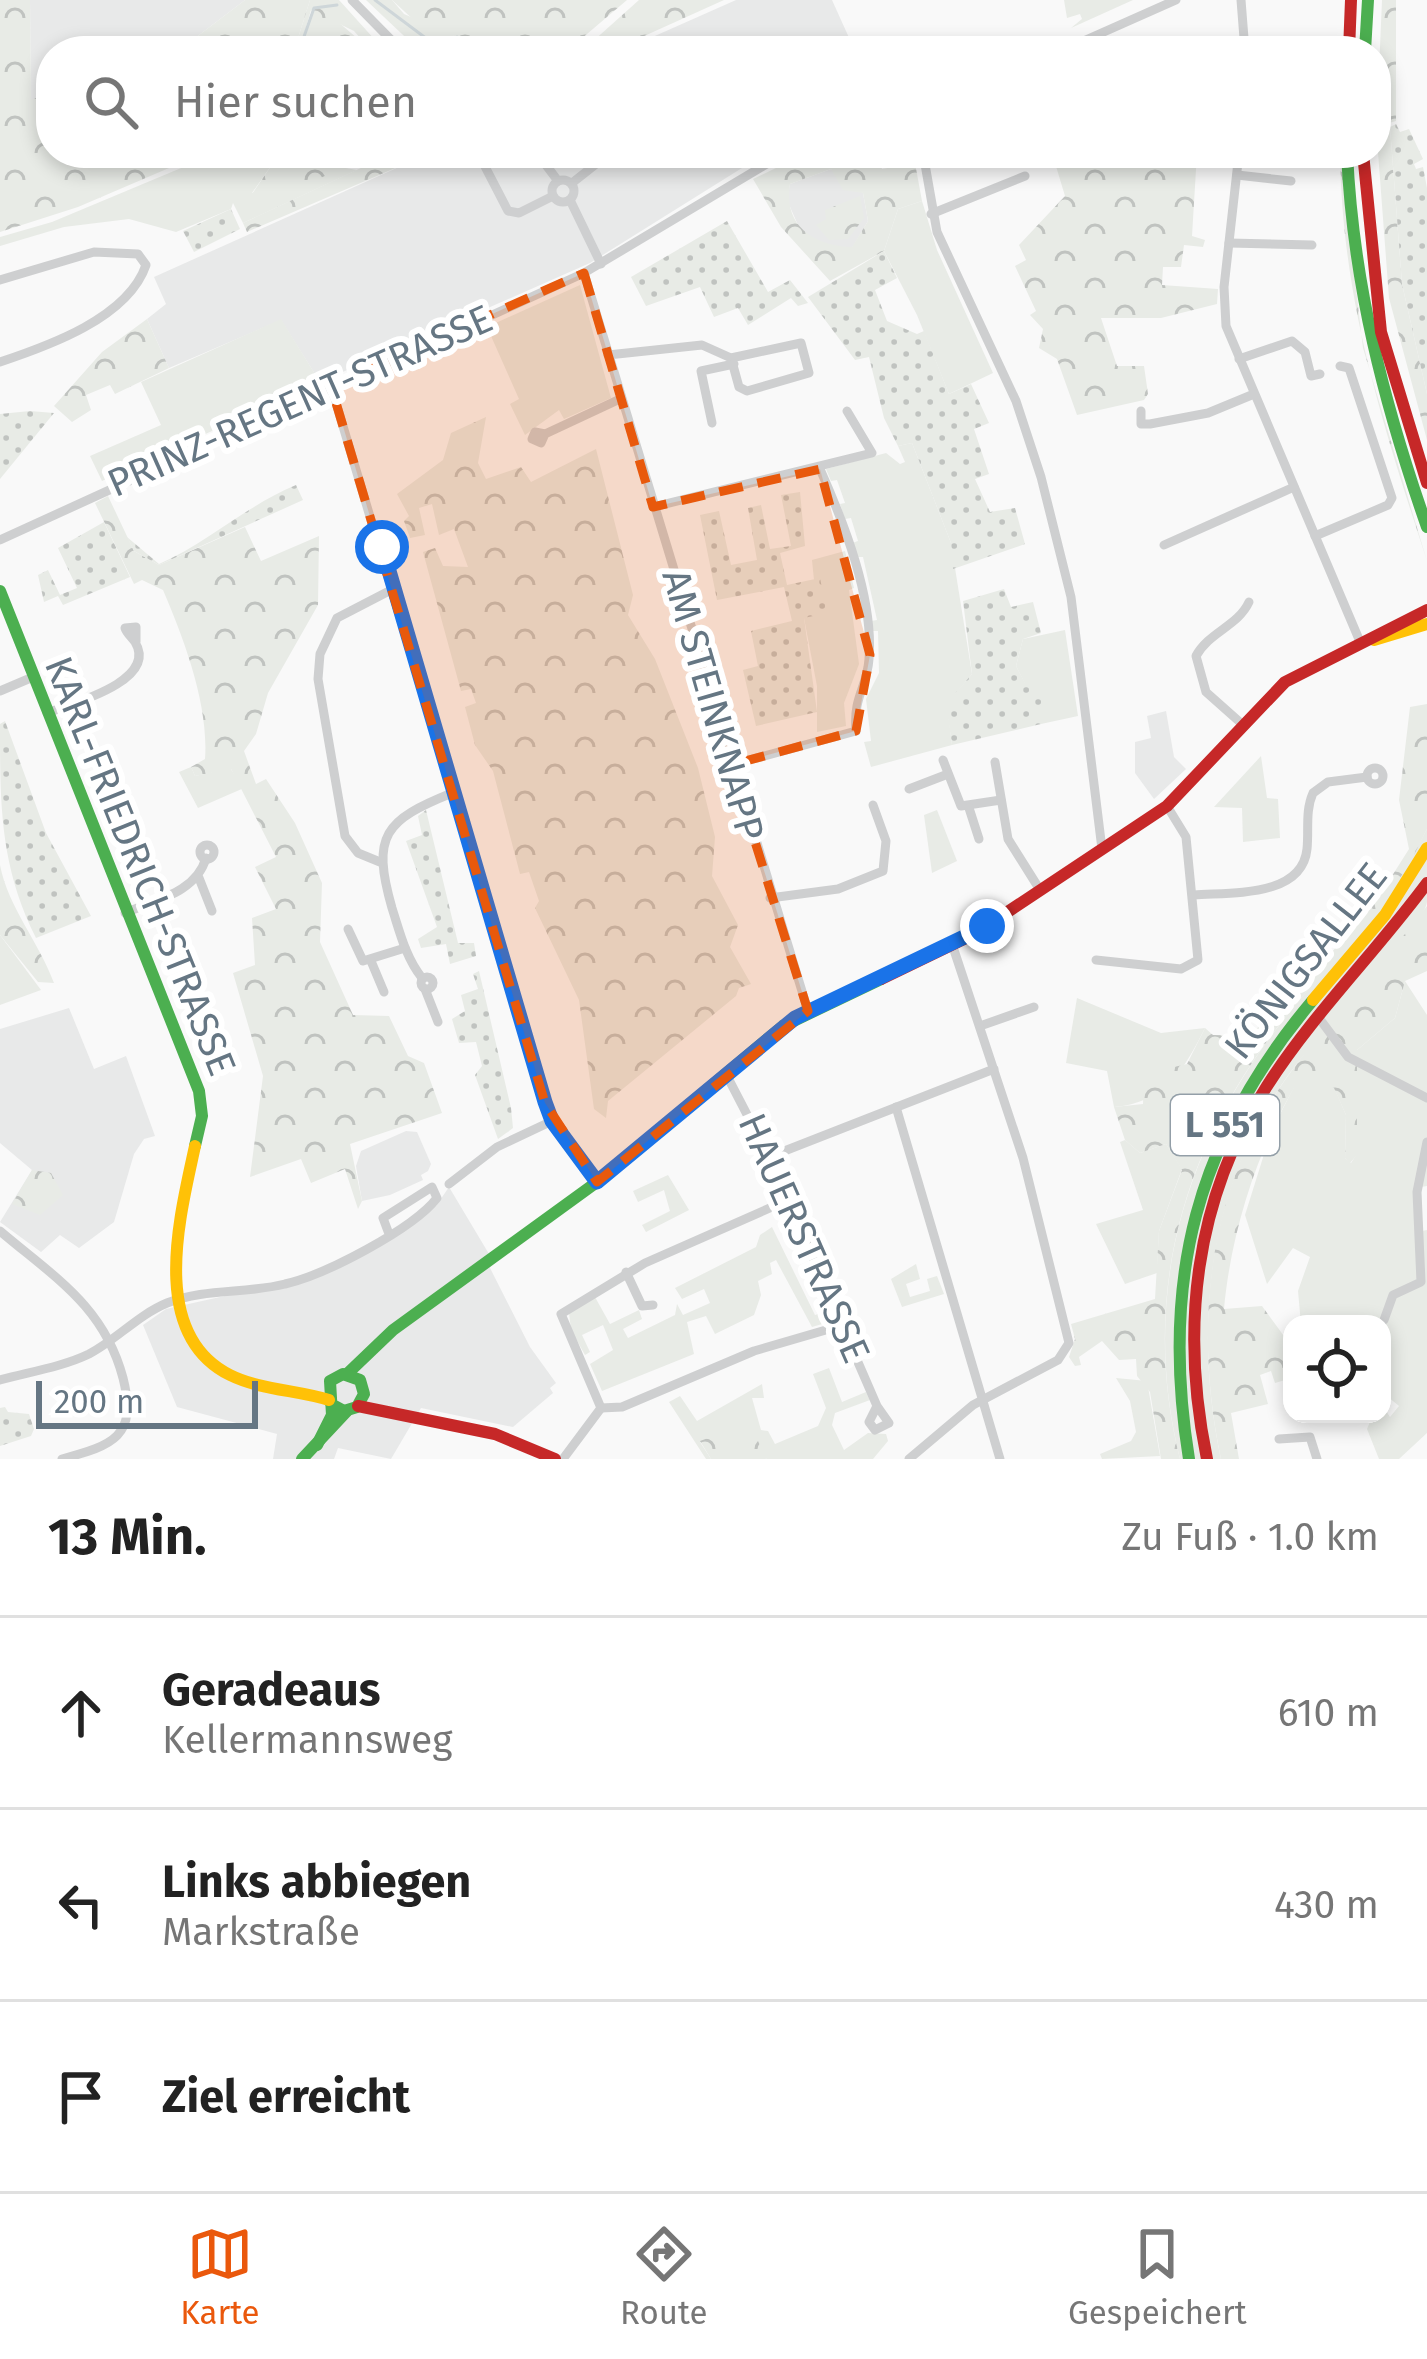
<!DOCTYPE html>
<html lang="de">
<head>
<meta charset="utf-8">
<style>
  :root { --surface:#fff; --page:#f6f6f6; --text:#222; --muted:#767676; --line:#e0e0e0; --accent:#ea580c }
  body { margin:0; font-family:"Fira Sans",sans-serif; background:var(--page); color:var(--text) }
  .controls { position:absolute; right:36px; bottom:36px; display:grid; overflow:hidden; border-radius:24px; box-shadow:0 6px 18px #0003 }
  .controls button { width:108px; height:108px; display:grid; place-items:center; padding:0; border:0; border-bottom:3px solid var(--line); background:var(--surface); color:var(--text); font:60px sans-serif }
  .scale { position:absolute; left:36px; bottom:30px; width:222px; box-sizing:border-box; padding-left:12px; border:6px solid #657683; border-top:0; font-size:33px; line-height:42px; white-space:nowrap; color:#657683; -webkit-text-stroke:9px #fff; paint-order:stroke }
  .stop { position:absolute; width:36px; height:36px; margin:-27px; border:9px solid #1a73e8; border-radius:50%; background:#fff }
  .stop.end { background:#1a73e8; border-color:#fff; box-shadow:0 3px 12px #0008 }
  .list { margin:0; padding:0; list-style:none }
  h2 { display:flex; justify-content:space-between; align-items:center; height:156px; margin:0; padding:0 48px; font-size:51px }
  h2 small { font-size:39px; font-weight:400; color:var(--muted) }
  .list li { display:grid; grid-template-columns:78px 1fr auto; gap:36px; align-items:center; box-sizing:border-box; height:192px; padding:0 48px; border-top:3px solid var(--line) }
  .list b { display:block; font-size:45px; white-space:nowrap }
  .list p { margin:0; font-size:39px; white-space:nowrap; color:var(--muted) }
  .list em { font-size:39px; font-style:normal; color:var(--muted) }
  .icon { flex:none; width:66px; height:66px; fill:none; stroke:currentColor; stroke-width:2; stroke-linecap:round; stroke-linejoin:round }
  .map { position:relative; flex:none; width:1427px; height:1459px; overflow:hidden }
  .search { position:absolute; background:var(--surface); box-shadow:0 6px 18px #0003; left:36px; right:36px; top:36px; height:132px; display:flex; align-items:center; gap:30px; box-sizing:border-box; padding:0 42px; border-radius:48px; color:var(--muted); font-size:45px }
  .sheet { height:732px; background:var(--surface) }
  nav { display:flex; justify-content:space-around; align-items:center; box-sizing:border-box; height:168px; border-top:3px solid var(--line); background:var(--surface); font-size:33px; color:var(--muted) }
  nav a { display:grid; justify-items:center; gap:6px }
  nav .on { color:var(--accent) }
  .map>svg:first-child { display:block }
  .built { fill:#e8e9e9 }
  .grass { fill:#e8ebe6 }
  .forest { fill:url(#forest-crowns); fill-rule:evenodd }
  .garden { fill:url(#garden-dots) }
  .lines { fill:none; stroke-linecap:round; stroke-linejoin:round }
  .stream { stroke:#ced6d9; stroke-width:3 }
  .street { stroke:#cecfd0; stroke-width:9 }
  .fast { stroke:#4caf50; stroke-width:12 }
  .slow { stroke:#ffc107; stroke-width:12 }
  .jam { stroke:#c62828; stroke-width:12 }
  .route { stroke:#1a73e8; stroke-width:15 }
  .marked { fill:#e8590c; fill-opacity:0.2; stroke:#e8590c; stroke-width:9; stroke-dasharray:24 15; stroke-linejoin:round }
  .labels { text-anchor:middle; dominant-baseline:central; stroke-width:12; stroke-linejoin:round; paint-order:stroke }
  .shield { fill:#fff; stroke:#939fa8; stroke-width:3 }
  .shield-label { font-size:36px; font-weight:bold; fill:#657683 }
  .street-label { font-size:39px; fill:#657683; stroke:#fff }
</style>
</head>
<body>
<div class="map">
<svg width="1427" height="1459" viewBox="0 0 1427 1459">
  <defs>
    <pattern id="forest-crowns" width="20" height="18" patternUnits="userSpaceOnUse" patternTransform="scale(3)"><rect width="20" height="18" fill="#e8ebe6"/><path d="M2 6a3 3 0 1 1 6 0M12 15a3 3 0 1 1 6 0" fill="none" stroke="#c0c3c0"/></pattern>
    <pattern id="garden-dots" width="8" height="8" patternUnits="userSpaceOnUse" patternTransform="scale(3)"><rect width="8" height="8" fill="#e8ebe6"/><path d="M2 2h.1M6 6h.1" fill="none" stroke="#c0c3c0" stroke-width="1.8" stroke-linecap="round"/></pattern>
  </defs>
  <rect width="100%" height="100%" fill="#f9f9f9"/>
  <g class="built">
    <path d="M30 0H245L178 51H51V93L31 102Z"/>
    <path d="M736 0H832L855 51H621Z"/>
    <path d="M430 153H766L590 263 320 382 281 320 169 368 147 319 166 304 154 277Z"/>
    <path d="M831 169 863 193 868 221 852 248 828 246 801 232 787 200 790 184Z"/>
    <path d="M1166 711 1174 757 1186 769 1154 799 1135 773V742L1151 738 1147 716Z"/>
    <path d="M69 1008 94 1069 126 1056 155 1136 144 1139 134 1154 114 1222 79 1248 60 1235 41 1252 0 1222 32 1170 0 1143V1029Z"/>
    <path d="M406 1131 417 1132 431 1164 428 1171 421 1175 423 1180 390 1195 362 1201 356 1166 361 1151Z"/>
    <path d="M449 1187 492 1259 490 1268 530 1347 556 1383 550 1388 553 1393 513 1427 421 1408 391 1459 338 1448 334 1459H273L277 1434 177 1407 143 1325 166 1309 319 1275 436 1206Z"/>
  </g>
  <g class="grass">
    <path d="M310 0H339L385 51H372L354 31 311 10 299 51H294Z"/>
    <path d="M366 0H392L404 14 453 35 457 51H420Z"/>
    <path d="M1064 0H1133L1071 28 1082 19 1080 14 1067 18Z"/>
    <path d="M217 153H280L252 193 326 175 323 164 357 170 243 223 233 203 231 209 176 232 129 219 64 227 0 246V237L52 222Z"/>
    <path d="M922 201 937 250 993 373 949 394 917 315 884 251 898 209Z"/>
    <path d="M580 285 611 398 564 419 559 410 525 435 510 404 519 399 487 327Z"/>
    <path d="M281 319 320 382 102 481 90 456 161 425 141 382Z"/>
    <path d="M912 443 951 543 972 674 947 704 952 745 871 767 864 742 871 741 866 699 879 673 878 631H872L871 621 877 620 863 557H857L852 543 858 541 851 518 845 519 840 504 845 503 837 480 831 481 826 469 886 453 900 464 905 462 898 446Z"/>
    <path d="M845 551 854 588 849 590 859 664 844 703 846 726 817 732V686L804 618 819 579 814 580 812 560Z"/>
    <path d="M1065 630 1078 716 1041 724V687L1025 684 1016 666 1023 639Z"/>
    <path d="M1261 756 1267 798 1278 799 1280 838 1243 842 1242 808 1214 807Z"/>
    <path d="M191 767 195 776 230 768 244 788 198 808 179 772Z"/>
    <path d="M937 810 957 861 932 873 924 815Z"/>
    <path d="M1427 829C1427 852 1427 879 1427 902 1422 932 1319 1034 1295 1066 1209 1180 1192 1323 1221 1459H1180C1140 1297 1182 1148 1284 1019 1333 957 1391 901 1427 829Z"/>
    <path d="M0 935 41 990 0 1005Z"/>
    <path d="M1405 981 1427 1015V1186L1421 1187 1422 1231 1427 1230V1433L1399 1459H1379L1367 1429 1373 1414H1382V1405L1390 1417 1399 1406 1382 1392V1324H1301L1298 1291 1310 1257 1293 1248 1267 1284 1245 1215 1271 1132 1299 1077 1334 1087 1346 1115 1345 1158 1351 1163 1356 1155 1357 1050 1395 1018Z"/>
    <path d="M1077 998 1161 1033 1205 1028C1184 1070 1164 1103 1114 1107L1107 1071 1066 1063Z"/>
    <path d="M1125 1140 1140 1153 1166 1144 1182 1169 1159 1231 1157 1273 1125 1284 1096 1224 1143 1210 1120 1142Z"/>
    <path d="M668 1175 689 1210 646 1232 642 1225 670 1211 664 1190 638 1202 633 1191Z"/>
    <path d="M772 1227 815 1315 831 1310 829 1322 812 1327 776 1260 770 1263 772 1274 758 1281 761 1295 754 1315 715 1334 706 1316 687 1322 694 1354 602 1391 590 1364 613 1350 603 1325 582 1335 590 1352 585 1355 571 1330 569 1313 595 1297 610 1324 639 1310 642 1319 623 1329 628 1338 675 1315 677 1304 683 1315 710 1303 704 1289 682 1299 675 1288 756 1247 760 1235Z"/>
    <path d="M916 1264 920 1279 906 1284 910 1297 930 1291 927 1279 937 1276 944 1294 902 1307 891 1279Z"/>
    <path d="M829 1368 842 1402 866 1392 870 1400 835 1413 832 1425 844 1450 868 1433 886 1434 888 1441 873 1459H767L700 1442 711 1459H706L669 1402 680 1396 697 1421 762 1384 764 1398H752L761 1430 768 1431 775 1444 818 1426 826 1408 813 1374Z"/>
    <path d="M1116 1378 1147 1381 1160 1456 1102 1459 1100 1454 1131 1441 1136 1432 1130 1401Z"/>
  </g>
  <g class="forest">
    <path d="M0 0H30L31 100 51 92V153H204L78 207 0 232Z"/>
    <path d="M245 0H310L294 51H178Z"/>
    <path d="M392 0H627L567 51H457L453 35H430Z"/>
    <path d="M639 0H724L611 51H582Z"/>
    <path d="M1382 0H1396V121L1389 123 1377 118Z"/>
    <path d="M315 2 372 51H299Z"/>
    <path d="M1390 127 1402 284 1427 394V440L1389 298 1377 139Z"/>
    <path d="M280 153 323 164 327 175 262 204 252 194Z"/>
    <path d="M393 153H430L247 232 243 223Z"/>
    <path d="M807 153H877L882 169 915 163 922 201 898 209 884 251 830 281 781 227 753 179ZM831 169 843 190 863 193 868 221 852 247C814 246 783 226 790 184Z"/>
    <path d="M1052 153H1197L1192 236 1205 240 1203 247 1184 245 1181 267H1163L1162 285 1218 289 1217 304 1161 318H1101L1117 366H1144L1148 394 1144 400 1077 415 1057 359 1039 348 1043 329 1030 315 1036 311 1015 266 1026 260 1019 245 1065 196Z"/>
    <path d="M1340 153 1363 348 1427 561C1382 422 1342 301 1340 153Z"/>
    <path d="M860 196 864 218 848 239 829 240 816 225 826 219 825 210Z"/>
    <path d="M147 319 169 368 115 394 110 385 86 395 91 410 72 422 54 406 102 352Z"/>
    <path d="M486 417 478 463 486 479 521 467 531 482 596 449 633 595 628 615 655 659 698 768 715 837 712 876 738 925 730 947 751 984 739 988 736 996 608 1101 606 1118 594 1109 579 1000 535 908 539 901 529 872 520 874 493 771 475 745 465 707 476 703 471 689 461 691 423 552 435 548 443 566 468 567 454 529 439 535 432 504 419 508 425 535 410 538 404 521 409 516 397 494 443 460 451 433Z"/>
    <path d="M108 496 134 551 159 565 245 527 261 561 319 536 318 605 268 693 256 734 244 751 256 784 266 779 295 823 322 883 320 942 353 1015 389 1016 408 1056 424 1063 442 1113 350 1144 362 1201 358 1209 345 1169 311 1183 301 1159 250 1177 263 1076 233 973 255 965 252 918 276 909 255 867 276 857 231 769 195 776 191 767 205 759C209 705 184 639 163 590L142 580 134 584 95 503Z"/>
    <path d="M1427 704V829L1413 857C1380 915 1329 963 1288 1014 1183 1143 1139 1296 1180 1459H1161L1150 1392 1137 1376 1136 1359 1119 1360 1102 1341 1079 1357 1081 1365 1075 1366 1069 1357 1075 1339 1071 1324 1155 1299 1159 1231 1182 1170 1166 1144 1140 1153 1125 1140 1114 1107 1143 1104 1144 1074 1187 1064 1205 1028 1213 1035 1251 1036 1312 960 1314 973 1378 898 1409 849 1399 800 1410 707Z"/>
    <path d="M0 865C8 907 39 942 54 983L38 982 0 935Z"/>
    <path d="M1427 906V971L1405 981 1395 1018 1357 1050V1155L1350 1163 1345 1158 1346 1115 1334 1088 1300 1078C1259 1144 1231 1231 1224 1309L1262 1306 1292 1347V1378L1275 1383 1271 1371 1260 1375 1268 1404 1231 1413 1239 1459H1221C1196 1340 1204 1213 1268 1106 1312 1034 1376 974 1427 906Z"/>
    <path d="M32 1170 51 1173 63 1195 40 1215 12 1204Z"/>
    <path d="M750 1423 766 1459H711L700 1441Z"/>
  </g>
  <g class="garden">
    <path d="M1396 124 1400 132 1409 129 1423 159 1414 164 1416 169 1423 167 1427 188V394L1402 284 1390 127Z"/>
    <path d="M231 209 240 229 194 252 183 231Z"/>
    <path d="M727 221 768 292 790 280 808 303 798 306 791 298 748 325 738 308 714 317 700 287 646 306 631 277Z"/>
    <path d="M884 251 897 278 875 290 887 321 917 334 924 331 949 394 971 384 989 423 974 429 989 474 975 479 990 512 1015 508 1025 544 953 569 951 543 912 443 898 446 884 418 869 357 855 360 808 297Z"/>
    <path d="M30 411 54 413 0 479V414Z"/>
    <path d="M296 485 303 500 159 565 134 551 127 537 159 564C211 541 242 508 296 485Z"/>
    <path d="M800 492 805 546 780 553 787 585 820 578 827 613 804 618 817 712 756 726 743 670 758 666 751 631 792 621 784 587 717 600 700 515 719 511 731 565 757 560 748 508 761 505 770 549 791 546 781 495Z"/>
    <path d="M104 522 130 577 63 605 58 596 44 602 38 575 48 570 60 595 77 588 58 548Z"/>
    <path d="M1004 589 1011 607 1033 602 1041 633 1023 639 1016 666 1025 683 1041 686V724L952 745 946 704 972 674 963 601Z"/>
    <path d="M5 721 46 833 91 916 36 938C0 866 0 806 0 724Z"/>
    <path d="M426 810 458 943H474L476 956 450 964 446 944 421 948 418 939 437 927 406 841 422 835 418 816Z"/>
    <path d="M479 971 511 1108 513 1128 498 1139 475 1075 482 1066 476 1042 459 1043 452 1019 465 1011 461 995 478 989 473 974Z"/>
    <path d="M5 1407 8 1412 29 1414 34 1429 31 1436 0 1446V1408Z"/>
  </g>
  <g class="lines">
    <g class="stream">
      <path d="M375 0 439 48 457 37"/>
      <path d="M299 51 314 8 337 5"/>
    </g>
    <g class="street">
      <path d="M352 0 402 51"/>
      <path d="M1241 0 1245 51"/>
      <path d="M1061 51 1176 0"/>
      <path d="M478 153 508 211 519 213 553 196"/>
      <path d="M537 153 558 181"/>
      <path d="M923 153 937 232 1016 401 1041 477 1071 597 1102 849"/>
      <path d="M1239 153 1224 287 1226 326 1361 644"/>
      <path d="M1237 175 1291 181"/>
      <circle cx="563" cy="191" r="11"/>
      <path d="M572 183 610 153"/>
      <path d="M570 200 601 264"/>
      <path d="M931 214 1025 176"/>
      <path d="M1229 243 1312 245"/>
      <path d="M584 273 808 1011"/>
      <path d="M0 280 94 252 138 254 146 265C128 318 48 346 0 362"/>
      <path d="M608 355 702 345 731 358 739 387 747 391 809 373 801 343 731 358"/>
      <path d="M1239 359 1292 341 1305 352 1311 376 1320 374"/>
      <path d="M331 386 545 1103 552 1121 597 1182"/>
      <path d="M1141 411V424H1150L1208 413 1254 394"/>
      <path d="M712 423 701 371 734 364"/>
      <path d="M545 434 541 443 532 439 535 432 545 434 620 399"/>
      <path d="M653 507 872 453 847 411"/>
      <path d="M1315 536 1388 505 1392 498 1349 368 1340 366"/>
      <path d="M0 540 584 273 785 153"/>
      <path d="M1164 545 1294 487"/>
      <path d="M0 691 33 677"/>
      <path d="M47 713C71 704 159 681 135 642 132 637 127 634 125 628L136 627V642"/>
      <path d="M1242 724 1206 692 1196 656C1209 632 1238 626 1249 602"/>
      <path d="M943 760 961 806 1001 800"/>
      <path d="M995 762 1008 839 1040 890"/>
      <path d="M731 765 856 731C853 696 867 688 869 659 874 599 844 523 820 469"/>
      <circle cx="1375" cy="776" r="8"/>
      <path d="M909 789 948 774"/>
      <path d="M969 808 979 839"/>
      <circle cx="207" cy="852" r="7"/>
      <path d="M380 862 358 853 345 836 318 679 320 654 337 618 393 589"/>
      <path d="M199 878 212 911"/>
      <path d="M1194 895C1230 892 1302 898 1307 849 1309 830 1305 811 1313 793L1328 782 1367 777"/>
      <path d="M770 898 838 889 883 871 886 841 873 805"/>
      <path d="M125 913C155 900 196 893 206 858"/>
      <path d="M348 929 363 961 405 948"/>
      <path d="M1096 960 1181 969 1198 960 1186 837 1167 806"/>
      <path d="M371 961 384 992"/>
      <circle cx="427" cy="983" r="6"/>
      <path d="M422 978C406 958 400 933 392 908 371 835 385 820 452 793"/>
      <path d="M425 989 438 1022"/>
      <path d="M1319 1018 1348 1057 1427 1098"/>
      <path d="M980 1026 1034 1007"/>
      <path d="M726 1074 769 1157 877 1406 889 1423 875 1430 869 1422 877 1406"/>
      <path d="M896 1107 1000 1459"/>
      <path d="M769 1157 994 1069"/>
      <path d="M449 1184 497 1147 552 1121"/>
      <path d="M0 1231C54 1277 104 1306 123 1378 138 1437 113 1445 62 1459"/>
      <path d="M626 1272 642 1306 653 1305"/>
      <path d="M1384 1320 1393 1295 1421 1282 1417 1192 1427 1142"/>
      <path d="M0 1380C29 1372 62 1367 89 1354 116 1340 138 1315 167 1303 205 1288 246 1294 285 1284 325 1275 413 1229 437 1198L432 1187 383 1218 389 1234"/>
      <path d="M601 1408 622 1407 754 1351 843 1325"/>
      <path d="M1279 1439 1310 1437 1317 1459"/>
      <path d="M563 1459 601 1408 561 1314 645 1263 788 1200"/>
      <path d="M909 1459 973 1405 1058 1360 1069 1343 1023 1158 952 944"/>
    </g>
    <g class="fast">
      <path d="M1365 51 1368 0"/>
      <path d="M1347 153C1353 284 1384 404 1427 527"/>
      <path d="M0 591 199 1091 202 1116 195 1146"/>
      <path d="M347 1374 393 1330 597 1182 783 1026 881 979"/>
      <path d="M317 1445 332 1415 330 1381 343 1374 360 1380 364 1394 357 1407 344 1411 331 1404"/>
      <path d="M302 1459 347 1411"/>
      <path d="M1189 1459C1160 1280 1196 1139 1313 1000"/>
    </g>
    <g class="slow">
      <path d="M1374 640 1427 624"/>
      <path d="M1313 1000 1385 915 1427 848"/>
      <path d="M195 1146C180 1216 148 1334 230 1375 260 1390 297 1390 329 1400"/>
    </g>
    <g class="jam">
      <path d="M1349 51 1351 0"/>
      <path d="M1363 153 1381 332 1427 483"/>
      <path d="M881 979 976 933 1167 806 1285 682 1427 610"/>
      <path d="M358 1406 495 1434 555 1459"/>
      <path d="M1207 1459C1180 1329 1194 1200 1267 1086 1313 1014 1376 952 1427 883"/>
    </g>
  </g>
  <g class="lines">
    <path class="route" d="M382 547 545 1102 552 1121 597 1182 795 1018 987 926"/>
  </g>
  <path class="marked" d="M584 273 653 507 820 469 870 655 856 731 731 765 808 1011 597 1182 545 1103 331 386Z"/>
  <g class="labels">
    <rect class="shield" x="1171" y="1095" width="108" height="60" rx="9"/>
    <g class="shield-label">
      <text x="1225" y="1125">L 551</text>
    </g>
    <g class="street-label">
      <text transform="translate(300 401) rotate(-24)">PRINZ-REGENT-STRASSE</text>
      <text transform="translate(713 705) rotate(74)">AM STEINKNAPP</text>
      <text transform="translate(140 866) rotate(68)">KARL-FRIEDRICH-STRASSE</text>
      <text transform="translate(1306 961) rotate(-52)">KÖNIGSALLEE</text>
      <text transform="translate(804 1238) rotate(66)">HAUERSTRASSE</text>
    </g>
  </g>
</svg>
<div class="controls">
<button><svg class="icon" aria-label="locate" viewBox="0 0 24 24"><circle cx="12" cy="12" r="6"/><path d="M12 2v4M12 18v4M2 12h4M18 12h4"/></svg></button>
</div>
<div class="scale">200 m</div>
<div class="stop" style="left:382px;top:547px"></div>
<div class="stop end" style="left:987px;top:926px"></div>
<div class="search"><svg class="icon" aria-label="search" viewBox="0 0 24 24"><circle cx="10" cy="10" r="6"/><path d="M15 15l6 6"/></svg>Hier suchen</div>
</div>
<section class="sheet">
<h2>13 Min.<small>Zu Fuß · 1.0 km</small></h2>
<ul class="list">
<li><svg class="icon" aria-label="ahead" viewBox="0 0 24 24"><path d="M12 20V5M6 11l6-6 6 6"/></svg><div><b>Geradeaus</b><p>Kellermannsweg</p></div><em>610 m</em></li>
<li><svg class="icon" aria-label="left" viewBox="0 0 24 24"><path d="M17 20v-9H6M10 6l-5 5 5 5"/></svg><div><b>Links abbiegen</b><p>Markstraße</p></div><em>430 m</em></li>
<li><svg class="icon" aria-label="arrive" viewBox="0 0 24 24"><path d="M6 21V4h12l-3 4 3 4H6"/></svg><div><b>Ziel erreicht</b></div></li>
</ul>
</section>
<nav>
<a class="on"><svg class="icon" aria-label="map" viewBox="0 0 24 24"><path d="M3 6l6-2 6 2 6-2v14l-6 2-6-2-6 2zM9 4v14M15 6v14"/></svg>Karte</a>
<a><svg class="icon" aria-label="directions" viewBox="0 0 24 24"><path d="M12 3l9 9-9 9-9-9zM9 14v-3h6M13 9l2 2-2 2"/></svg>Route</a>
<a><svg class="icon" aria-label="saved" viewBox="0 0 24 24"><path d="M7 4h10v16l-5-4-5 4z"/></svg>Gespeichert</a>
</nav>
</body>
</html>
